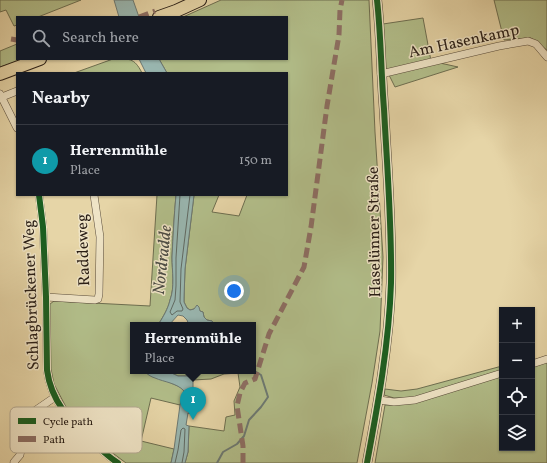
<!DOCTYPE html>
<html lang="en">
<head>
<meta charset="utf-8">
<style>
  :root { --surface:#171b24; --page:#20242c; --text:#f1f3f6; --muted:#9ea1a6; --line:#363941; --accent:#1a73e8 }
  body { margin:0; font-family:Vollkorn,serif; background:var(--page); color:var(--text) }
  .controls { position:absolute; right:12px; bottom:12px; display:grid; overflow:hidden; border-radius:0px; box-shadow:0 1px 3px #0004 }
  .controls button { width:36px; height:36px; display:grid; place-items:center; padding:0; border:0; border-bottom:1px solid var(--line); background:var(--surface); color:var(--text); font:20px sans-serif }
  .you { position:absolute; left:234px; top:291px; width:14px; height:14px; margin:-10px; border:3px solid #fff; border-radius:50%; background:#1a73e8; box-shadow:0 0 0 6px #1a73e833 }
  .badge { display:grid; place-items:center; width:26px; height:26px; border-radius:50%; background:var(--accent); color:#fff; font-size:13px; font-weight:700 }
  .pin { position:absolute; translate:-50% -33px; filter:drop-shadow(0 1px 2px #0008) }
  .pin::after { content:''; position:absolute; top:21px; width:14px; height:12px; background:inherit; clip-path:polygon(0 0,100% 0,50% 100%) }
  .popup { position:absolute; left:130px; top:322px; width:126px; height:52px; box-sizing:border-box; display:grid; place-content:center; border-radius:0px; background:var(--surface); filter:drop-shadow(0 1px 3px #0005); font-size:13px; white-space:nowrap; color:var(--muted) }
  .popup b { font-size:15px; color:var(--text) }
  .popup::after { content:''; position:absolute; left:50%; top:100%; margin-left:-8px; border:8px solid transparent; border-top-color:var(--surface) }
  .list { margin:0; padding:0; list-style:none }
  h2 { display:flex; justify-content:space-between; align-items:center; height:52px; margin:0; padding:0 16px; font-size:17px }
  h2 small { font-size:13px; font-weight:400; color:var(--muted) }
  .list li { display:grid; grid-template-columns:26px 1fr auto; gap:12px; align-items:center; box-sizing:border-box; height:72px; padding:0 16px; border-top:1px solid var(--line) }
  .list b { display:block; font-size:15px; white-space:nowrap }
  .list p { margin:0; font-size:13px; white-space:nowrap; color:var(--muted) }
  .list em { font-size:13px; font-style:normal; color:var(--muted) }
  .icon { flex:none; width:22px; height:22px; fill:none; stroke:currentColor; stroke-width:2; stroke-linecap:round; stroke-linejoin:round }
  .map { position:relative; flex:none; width:547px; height:463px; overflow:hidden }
  .search { position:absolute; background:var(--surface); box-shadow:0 1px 3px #0004; left:16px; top:16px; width:272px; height:44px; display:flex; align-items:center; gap:10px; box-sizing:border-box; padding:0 14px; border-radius:0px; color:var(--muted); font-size:15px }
  .panel { position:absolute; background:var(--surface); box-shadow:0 1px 3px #0004; left:16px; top:72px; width:272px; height:124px; border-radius:0px }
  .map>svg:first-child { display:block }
  .green { fill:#b2be8a; stroke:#6d6e50 }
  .water { fill:#99b7b1; stroke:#6c7973 }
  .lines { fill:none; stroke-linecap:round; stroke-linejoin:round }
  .shore { stroke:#606a63; stroke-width:1 }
  .stream { stroke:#6c7973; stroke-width:2 }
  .minor-casing { stroke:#584b3a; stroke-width:8 }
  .tertiary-casing { stroke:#584b3a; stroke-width:10 }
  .primary-casing { stroke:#281d15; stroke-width:14 }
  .minor { stroke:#efe4c6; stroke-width:7 }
  .tertiary { stroke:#efe4c6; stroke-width:9 }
  .primary { stroke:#e6d5a7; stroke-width:12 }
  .quiet { stroke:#8d6e63; stroke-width:5; stroke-dasharray:10 5; stroke-linecap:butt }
  .cycleway-casing { stroke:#efe4c6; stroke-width:8 }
  .cycleway { stroke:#1b5e20; stroke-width:6 }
  .labels { text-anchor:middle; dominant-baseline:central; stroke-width:3; stroke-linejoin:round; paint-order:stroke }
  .street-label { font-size:16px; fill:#281d15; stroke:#efe4c6 }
  .water-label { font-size:17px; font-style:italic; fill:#4a4b44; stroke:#efe4c6 }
  .key { fill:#efe4c6; stroke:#b3a891; stroke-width:1 }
  .key-label { font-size:11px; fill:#281d15 }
</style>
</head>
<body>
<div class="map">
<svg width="547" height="463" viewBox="0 0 547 463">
  <rect width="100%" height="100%" fill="#e6d5a7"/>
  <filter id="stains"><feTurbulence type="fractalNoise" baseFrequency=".005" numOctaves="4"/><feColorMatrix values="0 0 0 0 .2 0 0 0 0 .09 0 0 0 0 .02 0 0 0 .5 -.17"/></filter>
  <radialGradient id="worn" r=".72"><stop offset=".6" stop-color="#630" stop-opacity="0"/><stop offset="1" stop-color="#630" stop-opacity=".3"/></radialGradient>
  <g class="green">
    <path d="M0 0H81L38 17H17V25L14 26 6 10 0 12Z"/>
    <path d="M221 0H369L375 132 383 257 380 331 372 383 357 463H185L188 452 189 426 224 431 226 417 235 415 234 401 240 387 238 373 224 374 211 379 193 380 190 376H178L167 371H253V325H215L212 321 207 320 204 317 203 312 194 309 190 310 187 308 184 302V298L185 269 194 195H219L212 212 239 216 247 195H287V73H167L159 59H287V17H183Z"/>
    <path d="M494 0H547V50L531 38 504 40Z"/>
    <path d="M423 18 431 61 458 67 395 87 385 67 383 24Z"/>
    <path d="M17 44V59H26L0 67V51Z"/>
    <path d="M113 59C129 59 134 57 142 73H74Z"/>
    <path d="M157 195H176C174 216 173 236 172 257 172 271 175 287 170 300 168 309 163 317 158 325H133V371H144L180 387 184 391 180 405 151 398 141 441 174 449 171 463H126L102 445 73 416 66 407 54 384 51 369 50 304 54 301 150 306Z"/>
    <path d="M547 362V463H375L385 405H394L502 376V448H532V366Z"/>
    <path d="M502 366V371L415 398H394L384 395 385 389 401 391 417 389Z"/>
  </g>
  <g class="water">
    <path d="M114 0H133L139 17H119Z"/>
    <path d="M139 59H159L167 73H146Z"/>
    <path d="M176 195H194L185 269 184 298V302L187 308 190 310 194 309 197 305 199 307 200 311 203 312 204 317 207 320 212 321 215 325H189L187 320 183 316 178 315 169 325H158C163 317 168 309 170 300 175 287 172 271 172 257 173 236 174 216 176 195Z"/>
    <path d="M144 371H167L178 376H190L193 380V395L195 401 191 414 188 413 186 425 189 426 188 452 185 463H171L174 449 180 405 184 391C177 383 164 382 155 378 151 377 147 374 144 371Z"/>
  </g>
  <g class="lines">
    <g class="shore">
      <path d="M180 195 176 258V286L175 300 170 312 172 315 177 311H182L183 309 180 302 181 269 190 195"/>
      <path d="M175 463 178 450 181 430 183 428 185 429 184 452 182 463"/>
    </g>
    <path class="stream" d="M217 463 223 452 237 444 244 436 249 420 261 407 268 397 261 375 253 370"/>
    <g class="minor-casing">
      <g id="minor">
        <path d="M381 74 499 46 528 41 536 44 547 57"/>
        <path d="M0 94 17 128"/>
        <path d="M2 97 17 91"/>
        <path d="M39 195 43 227 46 297 47 370C51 401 70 421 92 441 100 449 109 457 118 463"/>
        <path d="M46 297 95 300 98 299 99 294 100 237 94 195"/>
        <path d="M532 364 547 359"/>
        <path d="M379 400 394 402 415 400 502 373"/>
        <path d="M14 462 20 455 27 423 31 415 36 410 55 397"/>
      </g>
    </g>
    <g class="tertiary-casing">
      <path id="tertiary" d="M367 463C378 404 389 344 391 283 392 225 387 167 384 109 381 73 381 35 377 0"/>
    </g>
    <g class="primary-casing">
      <g id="primary">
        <path d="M159 17 176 11 200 0"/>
        <path d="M0 74 40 59"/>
      </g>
    </g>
    <use href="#minor" class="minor"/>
    <use href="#tertiary" class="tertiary"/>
    <use href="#primary" class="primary"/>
    <g class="quiet">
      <path d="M139 17 155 11"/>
      <path d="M11 39 17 40"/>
      <path d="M243 463V446L237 406 240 393 245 383 255 379 269 334 304 267 311 227 327 106 339 35 340 10 342 0"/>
    </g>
    <g class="cycleway-casing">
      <g id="cycleway">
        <path d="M39 195 43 227 46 297 47 370C51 401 70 421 92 441 100 449 109 457 118 463"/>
        <path d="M367 463C378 404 389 344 391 283 392 225 387 167 384 109 381 73 381 35 377 0"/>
      </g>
    </g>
    <use href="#cycleway" class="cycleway"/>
  </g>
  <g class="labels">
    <g class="street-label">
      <text transform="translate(464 42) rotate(-12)">Am Hasenkamp</text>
      <text transform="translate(375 232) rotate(-91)">Haselünner Straße</text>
      <text transform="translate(84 250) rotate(-92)">Raddeweg</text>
      <text transform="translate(32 295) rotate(-92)">Schlagbrückener Weg</text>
    </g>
    <g class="water-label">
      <text transform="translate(163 260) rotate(-84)">Nordradde</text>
    </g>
  </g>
  <rect x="10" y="407" width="132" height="46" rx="6" class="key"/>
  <rect x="18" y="418" width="18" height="6" fill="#1b5e20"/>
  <rect x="18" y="436" width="18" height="6" fill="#8d6e63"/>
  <g class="key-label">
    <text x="43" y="425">Cycle path</text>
    <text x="43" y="443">Path</text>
  </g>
  <rect width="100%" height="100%" filter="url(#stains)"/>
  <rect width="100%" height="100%" fill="url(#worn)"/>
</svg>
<div class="controls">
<button>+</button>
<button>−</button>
<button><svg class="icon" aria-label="locate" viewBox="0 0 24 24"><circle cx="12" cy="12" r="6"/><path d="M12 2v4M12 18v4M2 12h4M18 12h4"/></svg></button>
<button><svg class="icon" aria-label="layers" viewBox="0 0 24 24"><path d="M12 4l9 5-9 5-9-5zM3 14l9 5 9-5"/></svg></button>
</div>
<div class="you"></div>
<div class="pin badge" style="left:193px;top:420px;background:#0f9aa8">1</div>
<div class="popup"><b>Herrenmühle</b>Place</div>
<div class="search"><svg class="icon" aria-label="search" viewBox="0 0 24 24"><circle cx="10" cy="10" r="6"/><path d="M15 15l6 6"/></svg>Search here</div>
<section class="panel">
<h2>Nearby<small></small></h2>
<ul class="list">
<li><span class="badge" style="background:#0f9aa8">1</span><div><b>Herrenmühle</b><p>Place</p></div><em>150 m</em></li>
</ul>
</section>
</div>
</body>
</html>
